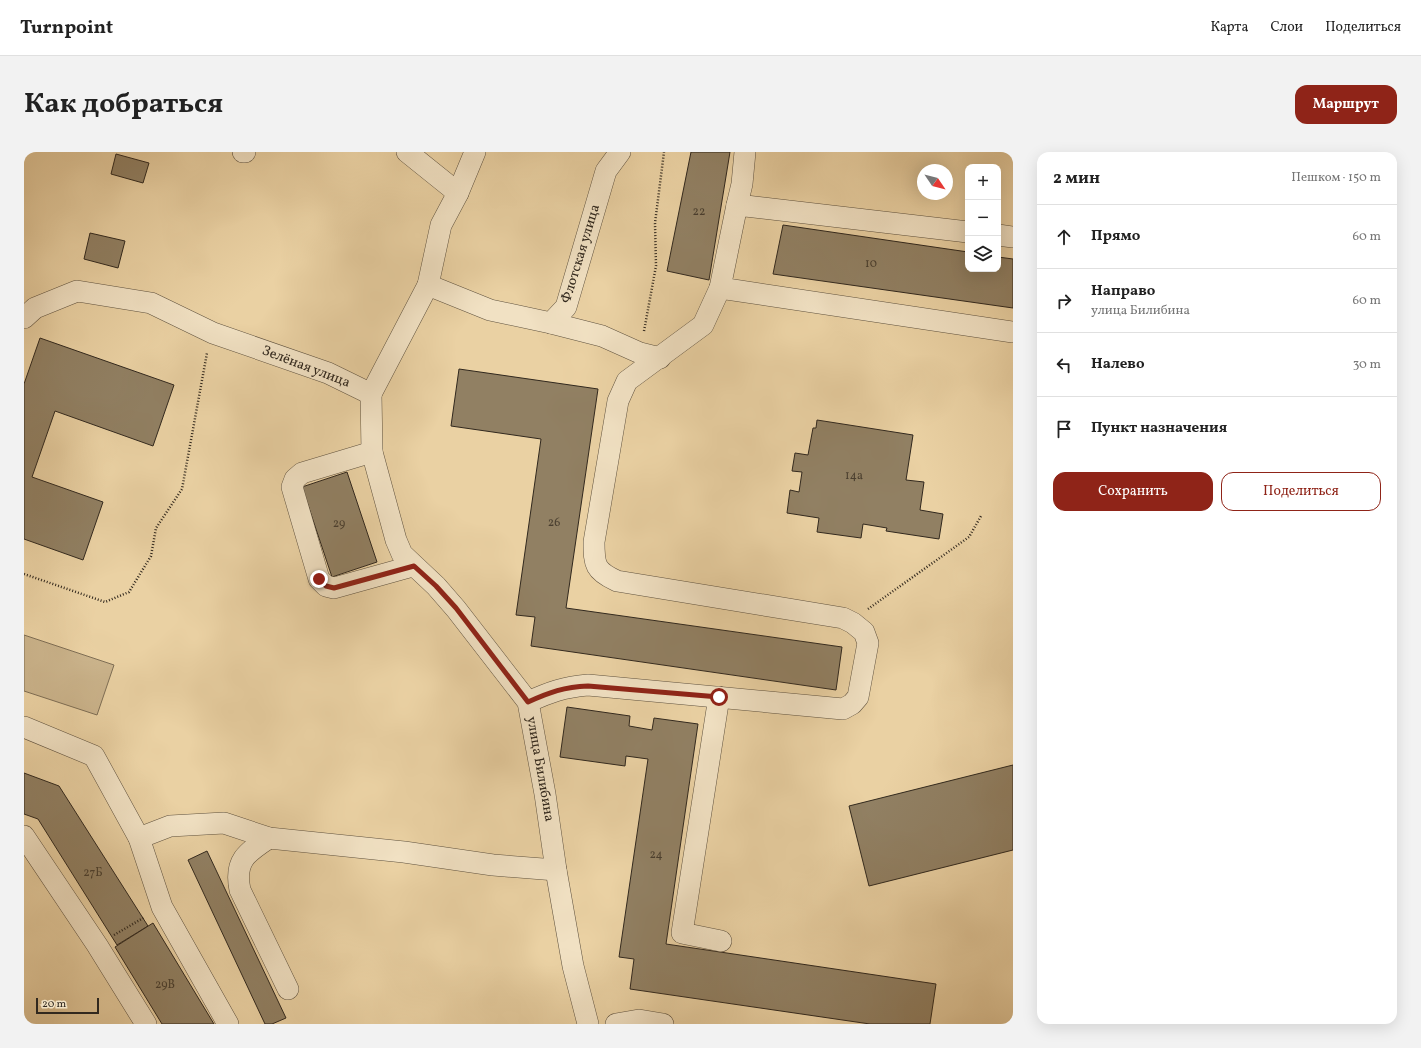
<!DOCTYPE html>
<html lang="ru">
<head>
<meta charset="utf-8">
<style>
  :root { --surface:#fff; --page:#f2f2f2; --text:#222; --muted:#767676; --line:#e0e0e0; --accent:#8f2418 }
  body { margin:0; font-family:Vollkorn,serif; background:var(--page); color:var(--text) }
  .controls { position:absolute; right:12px; top:12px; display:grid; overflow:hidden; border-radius:8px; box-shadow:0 4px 16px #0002 }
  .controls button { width:36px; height:36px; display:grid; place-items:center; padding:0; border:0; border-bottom:1px solid var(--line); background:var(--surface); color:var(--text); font:20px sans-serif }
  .compass { position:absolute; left:893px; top:12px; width:36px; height:36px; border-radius:50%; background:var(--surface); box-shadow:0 4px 16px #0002; rotate:125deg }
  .scale { position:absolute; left:12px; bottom:10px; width:63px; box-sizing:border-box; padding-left:4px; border:2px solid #31281e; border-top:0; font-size:11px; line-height:14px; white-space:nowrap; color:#31281e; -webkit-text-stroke:3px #f1e1c3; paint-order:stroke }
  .stop { position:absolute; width:12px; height:12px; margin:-9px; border:3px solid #8f2418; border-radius:50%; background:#fff }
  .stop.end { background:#8f2418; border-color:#fff; box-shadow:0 1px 4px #0008 }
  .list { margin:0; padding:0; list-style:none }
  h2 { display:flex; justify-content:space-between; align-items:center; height:52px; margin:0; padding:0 16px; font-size:17px }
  h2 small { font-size:13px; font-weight:400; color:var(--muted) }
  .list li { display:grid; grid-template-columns:26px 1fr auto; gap:12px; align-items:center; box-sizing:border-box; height:64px; padding:0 16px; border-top:1px solid var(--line) }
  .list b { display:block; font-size:15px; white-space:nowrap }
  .list p { margin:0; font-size:13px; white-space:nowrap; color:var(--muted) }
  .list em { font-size:13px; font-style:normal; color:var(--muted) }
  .actions { display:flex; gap:8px; padding:12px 16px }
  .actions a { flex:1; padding:9px 0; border:1px solid var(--accent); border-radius:12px; text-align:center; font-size:14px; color:var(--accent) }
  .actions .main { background:var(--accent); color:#fff }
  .icon { flex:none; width:22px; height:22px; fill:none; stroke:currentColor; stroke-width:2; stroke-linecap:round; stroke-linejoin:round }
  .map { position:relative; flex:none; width:989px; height:872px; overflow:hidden; border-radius:12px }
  header { display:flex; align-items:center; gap:24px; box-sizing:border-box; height:56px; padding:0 20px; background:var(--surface); border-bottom:1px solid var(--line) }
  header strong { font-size:19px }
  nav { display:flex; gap:22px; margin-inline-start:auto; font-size:14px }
  .intro { display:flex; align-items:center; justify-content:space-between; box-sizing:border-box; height:96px; padding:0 24px }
  h1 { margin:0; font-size:28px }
  .button { padding:10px 18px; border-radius:12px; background:var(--accent); color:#fff; font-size:14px; font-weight:700 }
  main { display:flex; gap:24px; padding:0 24px }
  aside { flex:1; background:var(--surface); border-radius:12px; box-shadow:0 4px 16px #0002 }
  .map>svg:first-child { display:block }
  .green { fill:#cbb48c; stroke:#7e6e55 }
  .building { fill:#918063; stroke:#31281e }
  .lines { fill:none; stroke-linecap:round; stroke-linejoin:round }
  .minor-casing { stroke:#5f523f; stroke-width:22 }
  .path { stroke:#31281e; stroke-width:2.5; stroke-dasharray:1 2; stroke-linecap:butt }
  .minor { stroke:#f1e1c3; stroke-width:21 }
  .route { stroke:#8f2418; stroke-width:5 }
  .labels { text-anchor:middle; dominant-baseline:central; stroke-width:3; stroke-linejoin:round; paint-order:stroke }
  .number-label { font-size:12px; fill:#493e2f }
  .street-label { font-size:14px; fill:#31281e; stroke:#f1e1c3 }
</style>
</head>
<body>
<header>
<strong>Turnpoint</strong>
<nav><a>Карта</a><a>Слои</a><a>Поделиться</a></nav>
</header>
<div class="intro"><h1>Как добраться</h1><a class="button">Маршрут</a></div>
<main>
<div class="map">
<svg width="989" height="872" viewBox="0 0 989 872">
  <rect width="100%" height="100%" fill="#ead1a3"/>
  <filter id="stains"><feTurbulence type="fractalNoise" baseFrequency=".005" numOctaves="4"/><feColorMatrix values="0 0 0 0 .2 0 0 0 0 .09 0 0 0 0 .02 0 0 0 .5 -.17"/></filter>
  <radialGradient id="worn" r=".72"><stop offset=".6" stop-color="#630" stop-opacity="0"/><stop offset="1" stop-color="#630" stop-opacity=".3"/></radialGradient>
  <path class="green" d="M0 483 90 513 73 563 0 539Z"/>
  <g class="building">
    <path d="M667 0H706L685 128 643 119Z"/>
    <path d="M92 2 125 11 119 31 87 22Z"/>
    <path d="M759 73 944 100V117H974V105L989 107V156L749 122Z"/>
    <path d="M66 81 101 89 94 116 60 107Z"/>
    <path d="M16 186 150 233 129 294 31 259 8 325 79 350 59 408 0 387V232Z"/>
    <path d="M435 217 574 237 542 456 818 495 812 538 507 494 511 465 492 463 517 287 427 274Z"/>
    <path d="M793 268 889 283 882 328 900 330 896 358 919 362 915 387 862 379 863 376 839 372 837 386 793 380 795 366 763 361 766 338 775 340 778 320 768 319 771 301 784 303 789 276H792Z"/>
    <path d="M323 320 353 410 308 425 278 335Z"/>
    <path d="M543 555 606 564 605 574 628 578 630 566 674 572 642 792 912 832 906 872H846L606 837 610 807 595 805 624 607 602 604 601 614 536 605Z"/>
    <path d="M989 613V698L845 734 825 654Z"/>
    <path d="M0 621 35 634 124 774 93 793 14 667 0 662Z"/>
    <path d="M183 699 262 866 248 872H241L164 708Z"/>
    <path d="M129 771 190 872H138L91 795Z"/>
  </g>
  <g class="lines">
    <g class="minor-casing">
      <g id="minor">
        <path d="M219 0H221"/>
        <path d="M383 0 434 41"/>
        <path d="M713 53 718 32 721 0"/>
        <path d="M944 80 713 53 696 136 989 180"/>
        <path d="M974 83 989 85"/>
        <path d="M404 133 466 158 527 171 542 155 582 19 596 0"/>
        <path d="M0 166 11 156 53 139 127 151 189 181 304 221 347 242 404 133 417 73 434 41 451 0"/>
        <path d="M527 171 578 184 616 201 636 206"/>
        <path d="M347 242 348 300 372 388 378 402 412 434 432 457 504 550 521 642 532 718 549 814 564 872"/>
        <path d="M348 300 278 321 271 327 268 335 295 427 302 434 310 436 389 414"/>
        <path d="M695 545 658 781 697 789"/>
        <path d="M504 550C526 540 540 535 564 533L819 557 828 552 834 545 844 491 840 480 829 471 819 466 593 429C571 419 570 413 570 390L594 249 603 229 679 173 696 136"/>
        <path d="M0 575 70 604 115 686 138 755 204 872"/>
        <path d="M0 684 73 793 122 872"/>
        <path d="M115 686 146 674 200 671 245 686 380 700 469 713 532 718"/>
        <path d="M245 686C222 701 210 709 216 738L264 837"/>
        <path d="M592 872 615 868 639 872"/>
      </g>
    </g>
    <g class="path">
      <path d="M620 179 632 114 631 71 640 0"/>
      <path d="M0 422 81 450 105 440 127 404 132 376 158 337 183 201"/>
      <path d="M844 457 945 385 957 364"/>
      <path d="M90 783 121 765"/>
    </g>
    <use href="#minor" class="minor"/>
  </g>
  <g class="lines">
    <path class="route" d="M295 427 302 434 310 436 390 414 412 434 432 456 504 550C526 540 540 535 564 534L695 545"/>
  </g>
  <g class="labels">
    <g class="number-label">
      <text x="675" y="60">22</text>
      <text x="847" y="112">10</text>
      <text x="830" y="324">14a</text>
      <text x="530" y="371">26</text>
      <text x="315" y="372">29</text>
      <text x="632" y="703">24</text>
      <text x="69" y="721">27Б</text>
      <text x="141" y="833">29В</text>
    </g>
    <g class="street-label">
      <text transform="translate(557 102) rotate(-73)">Флотская улица</text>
      <text transform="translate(282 215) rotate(21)">Зелёная улица</text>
      <text transform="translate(516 617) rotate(80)">улица Билибина</text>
    </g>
  </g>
  <rect width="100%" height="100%" filter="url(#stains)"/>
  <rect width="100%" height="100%" fill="url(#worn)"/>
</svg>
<div class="controls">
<button>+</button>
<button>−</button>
<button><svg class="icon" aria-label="layers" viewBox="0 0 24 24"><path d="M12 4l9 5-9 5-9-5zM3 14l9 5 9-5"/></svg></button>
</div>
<svg class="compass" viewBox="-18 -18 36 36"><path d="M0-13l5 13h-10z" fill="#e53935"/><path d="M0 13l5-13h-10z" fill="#767676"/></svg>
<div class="scale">20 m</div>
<div class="stop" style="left:695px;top:545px"></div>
<div class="stop end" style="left:295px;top:427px"></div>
</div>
<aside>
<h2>2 мин<small>Пешком · 150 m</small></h2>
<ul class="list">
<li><svg class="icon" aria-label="ahead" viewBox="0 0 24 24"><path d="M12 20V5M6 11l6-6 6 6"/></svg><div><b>Прямо</b></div><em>60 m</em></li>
<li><svg class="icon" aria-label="right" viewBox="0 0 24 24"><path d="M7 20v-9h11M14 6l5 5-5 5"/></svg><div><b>Направо</b><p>улица Билибина</p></div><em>60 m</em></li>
<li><svg class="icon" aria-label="left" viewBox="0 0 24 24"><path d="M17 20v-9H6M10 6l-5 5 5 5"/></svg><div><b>Налево</b></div><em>30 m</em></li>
<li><svg class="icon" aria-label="arrive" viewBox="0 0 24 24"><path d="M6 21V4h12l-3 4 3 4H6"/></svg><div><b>Пункт назначения</b></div></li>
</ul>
<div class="actions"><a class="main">Сохранить</a><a>Поделиться</a></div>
</aside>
</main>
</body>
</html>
